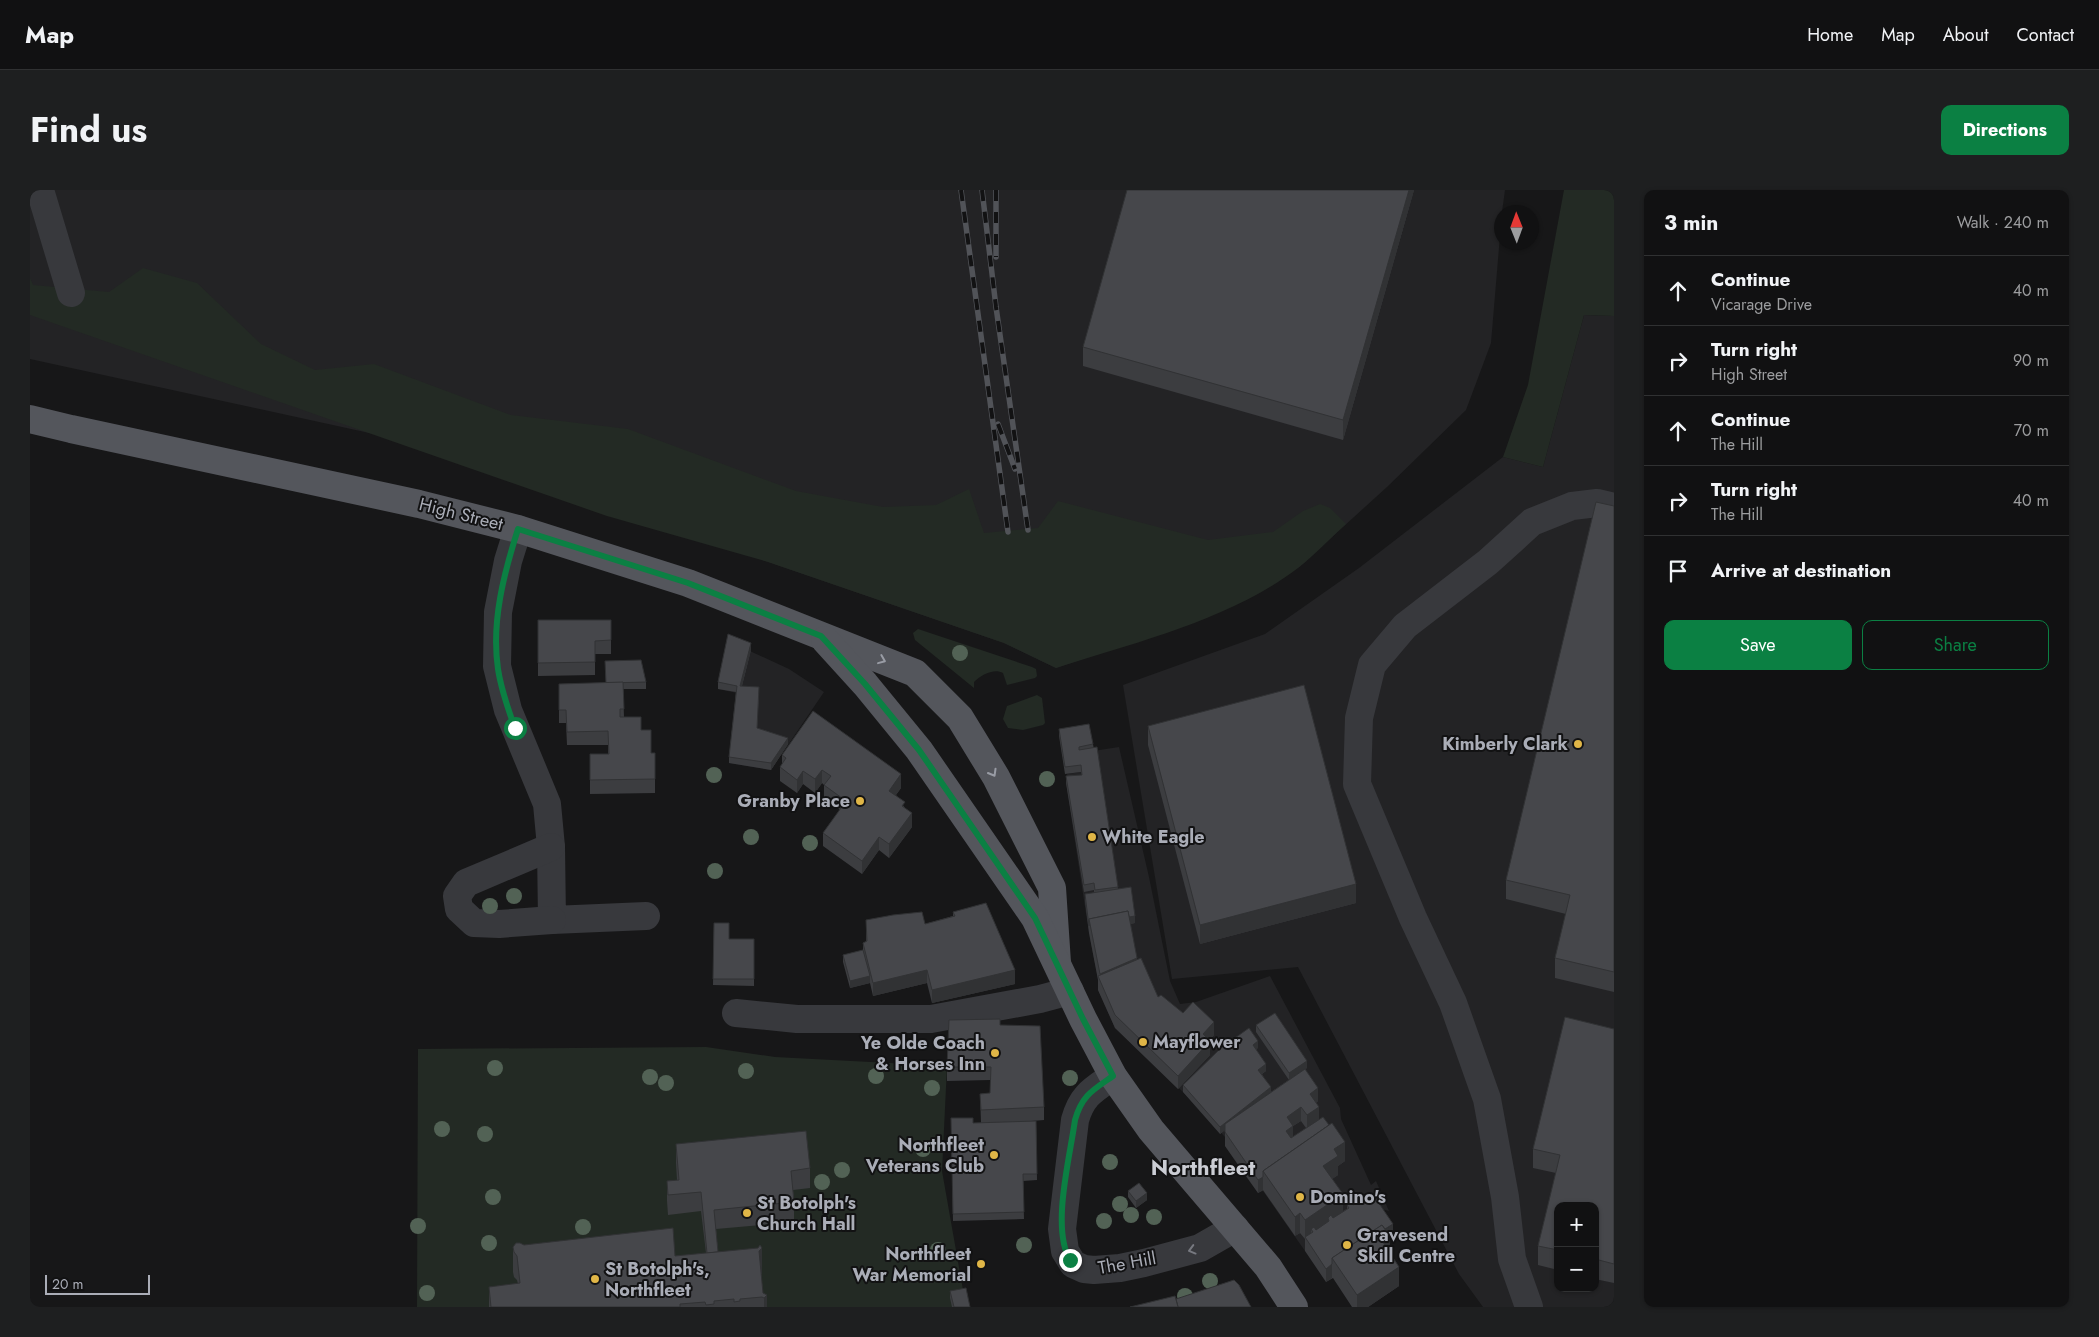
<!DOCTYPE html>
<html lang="en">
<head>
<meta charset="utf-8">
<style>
  :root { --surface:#111112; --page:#1e1f20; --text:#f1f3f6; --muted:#9c9d9f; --line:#303132; --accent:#0b8043 }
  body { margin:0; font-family:Jost,sans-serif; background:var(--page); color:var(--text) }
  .controls { position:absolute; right:15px; bottom:15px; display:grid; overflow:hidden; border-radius:10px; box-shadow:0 1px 4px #0004 }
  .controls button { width:45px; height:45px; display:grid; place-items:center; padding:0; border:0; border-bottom:1px solid var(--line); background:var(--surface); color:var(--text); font:25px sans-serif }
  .compass { position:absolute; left:1464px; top:15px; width:45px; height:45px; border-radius:50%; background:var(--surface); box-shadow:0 1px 4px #0004; rotate:359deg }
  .scale { position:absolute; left:15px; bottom:12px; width:105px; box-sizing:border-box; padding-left:5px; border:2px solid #aaadb7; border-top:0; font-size:14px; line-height:18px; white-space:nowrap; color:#aaadb7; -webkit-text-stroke:4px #121213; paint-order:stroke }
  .stop { position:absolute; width:15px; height:15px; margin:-11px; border:4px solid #0b8043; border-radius:50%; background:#fff }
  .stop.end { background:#0b8043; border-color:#fff; box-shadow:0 1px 5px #0008 }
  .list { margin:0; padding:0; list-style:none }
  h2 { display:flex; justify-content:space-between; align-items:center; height:65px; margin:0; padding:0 20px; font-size:21px }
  h2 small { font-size:16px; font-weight:400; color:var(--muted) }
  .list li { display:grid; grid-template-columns:32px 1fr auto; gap:15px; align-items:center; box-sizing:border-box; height:70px; padding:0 20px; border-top:1px solid var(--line) }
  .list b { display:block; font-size:19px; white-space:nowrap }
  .list p { margin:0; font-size:16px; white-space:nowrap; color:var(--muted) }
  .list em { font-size:16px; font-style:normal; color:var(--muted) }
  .actions { display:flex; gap:10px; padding:15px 20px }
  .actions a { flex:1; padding:11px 0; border:1px solid var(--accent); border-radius:10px; text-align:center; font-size:18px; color:var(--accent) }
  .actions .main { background:var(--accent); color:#fff }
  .icon { flex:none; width:28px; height:28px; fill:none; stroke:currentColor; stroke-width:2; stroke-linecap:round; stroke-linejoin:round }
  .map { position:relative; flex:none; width:1584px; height:1117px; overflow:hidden; border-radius:10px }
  header { display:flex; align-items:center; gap:30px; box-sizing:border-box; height:70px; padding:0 25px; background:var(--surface); border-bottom:1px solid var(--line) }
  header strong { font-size:24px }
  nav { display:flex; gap:28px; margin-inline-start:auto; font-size:18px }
  .intro { display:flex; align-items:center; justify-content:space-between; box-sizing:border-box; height:120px; padding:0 30px }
  h1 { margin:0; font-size:35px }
  .button { padding:12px 22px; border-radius:10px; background:var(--accent); color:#fff; font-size:18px; font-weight:700 }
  main { display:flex; gap:30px; padding:0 30px }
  aside { flex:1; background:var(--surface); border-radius:10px; box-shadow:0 1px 4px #0004 }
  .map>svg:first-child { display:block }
  .built { fill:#232325; fill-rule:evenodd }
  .green { fill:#232a24 }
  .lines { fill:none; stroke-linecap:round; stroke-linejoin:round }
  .minor { stroke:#38393d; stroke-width:28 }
  .major { stroke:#54565c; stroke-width:28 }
  .rail-casing { stroke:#515358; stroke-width:5.5 }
  .rail { stroke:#121213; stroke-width:4; stroke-dasharray:11; stroke-linecap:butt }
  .tree { fill:#526255 }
  .wall { fill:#3c3d40; fill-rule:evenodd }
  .shaded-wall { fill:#313234 }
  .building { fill:#46474b; stroke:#313234 }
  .oneway { stroke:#999ca5 }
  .oneway2 { stroke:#777980 }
  .route { stroke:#0b8043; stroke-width:6 }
  .poi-dot { fill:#e0b647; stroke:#121213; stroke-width:2 }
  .labels { text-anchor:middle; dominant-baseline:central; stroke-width:4; stroke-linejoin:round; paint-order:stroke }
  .street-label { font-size:18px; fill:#aaadb7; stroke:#121213 }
  .poi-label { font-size:18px; font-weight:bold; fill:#aaadb7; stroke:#121213; text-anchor:start }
  .district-label { font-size:22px; font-weight:bold; fill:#cbcdd4; stroke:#121213 }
</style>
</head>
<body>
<header>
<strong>Map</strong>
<nav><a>Home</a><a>Map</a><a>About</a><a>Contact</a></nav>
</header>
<div class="intro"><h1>Find us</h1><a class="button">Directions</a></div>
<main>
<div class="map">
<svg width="1584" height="1117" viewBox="0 0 1584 1117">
  <rect width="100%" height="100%" fill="#171718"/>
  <g class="built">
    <path d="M0 0H1475L1472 22 1461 153 1436 220 1357 297 1269 377 1234 400 1176 428 1026 478 974 453 408 258 0 169Z"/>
    <path d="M1554 125 1584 126V1117H1453L1429 1084 1268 777 1142 789 1093 495 1235 444 1329 378 1473 267 1513 277ZM1528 1016H1565V1098H1528Z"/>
    <path d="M698 451 759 479 794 502 741 580 699 573 707 503 688 499Z"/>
    <path d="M1089 557 1119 687 1140 791 1150 814 1166 812 1240 786 1310 918 1311 929 1341 995 1346 991 1359 1021 1341 1016 1275 1061 1233 1001 1228 1003 1214 984 1195 956V947L1153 902 1085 838 1068 800 1070 799 1059 743 1036 593H1039L1037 584 1051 582 1063 561Z"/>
  </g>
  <g class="green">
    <path d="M1534 0H1584V126L1554 125 1513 277 1473 267 1498 195Z"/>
    <path d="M113 78 167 93 231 154 285 180 344 174 481 225 598 239 766 301 853 317 906 315 939 299 954 343 1008 338 1028 311 1178 350 1243 342 1273 321 1290 314 1300 318 1316 334C1300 348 1285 365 1268 378 1200 430 1106 452 1026 478L974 453 738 372 577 326 0 125V88L3 95 79 102Z"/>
    <path d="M888 439 1002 477 1006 479 1007 486 1005 488 977 495 973 483C964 478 951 485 944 492V498L885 450 883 443Z"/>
    <path d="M1007 505 1012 508 1015 533 1013 535 993 540 978 538 973 529 977 516Z"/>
    <path d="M676 857 745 867 917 876 912 981 936 1117H387L388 859Z"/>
  </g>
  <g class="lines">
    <g class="minor">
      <path d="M10 0 41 103"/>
      <path d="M488 339 478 371 468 422 467 476 478 520 517 614 521 657 522 730 616 726"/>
      <path d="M521 657 436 693 427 706 429 719 444 733 469 734 522 730"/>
      <path d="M706 823 767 829H901L1010 809 1040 801"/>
      <path d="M1083 886C1063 900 1052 905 1045 930L1032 1039 1035 1061 1043 1074 1054 1079 1064 1080 1090 1078 1114 1073 1170 1058 1205 1038"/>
      <path d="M1499 1117 1482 1069 1475 1007 1457 909 1423 813 1383 728 1327 594 1329 528 1342 475 1375 436 1458 372 1502 332 1542 316 1567 313 1584 317"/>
    </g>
    <g class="major">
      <path d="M0 229 41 239 389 314 488 339 658 393 885 483 930 528 966 587 1022 698 1027 773"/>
      <path d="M795 450 835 494 889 560 1005 728 1053 829 1083 886 1121 940 1238 1077 1264 1117"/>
    </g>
    <g class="rail-casing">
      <g id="rail">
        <path d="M931 0 978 342"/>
        <path d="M952 0 966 117 998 340"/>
        <path d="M966 0V67"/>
        <path d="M968 234 985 279"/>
      </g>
    </g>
    <use href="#rail" class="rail"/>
  </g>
  <g class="tree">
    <circle cx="930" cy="463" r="8"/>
    <circle cx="684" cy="585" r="8"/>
    <circle cx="1017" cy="589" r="8"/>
    <circle cx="721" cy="647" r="8"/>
    <circle cx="780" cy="653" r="8"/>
    <circle cx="685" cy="681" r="8"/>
    <circle cx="484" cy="706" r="8"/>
    <circle cx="460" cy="716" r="8"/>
    <circle cx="465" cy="878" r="8"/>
    <circle cx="716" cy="881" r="8"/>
    <circle cx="846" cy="886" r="8"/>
    <circle cx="620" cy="887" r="8"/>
    <circle cx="1040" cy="888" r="8"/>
    <circle cx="636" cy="893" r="8"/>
    <circle cx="902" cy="898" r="8"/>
    <circle cx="412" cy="939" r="8"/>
    <circle cx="455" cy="944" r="8"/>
    <circle cx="893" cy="959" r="8"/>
    <circle cx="1080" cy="972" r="8"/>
    <circle cx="812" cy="980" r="8"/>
    <circle cx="792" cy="992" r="8"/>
    <circle cx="463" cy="1007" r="8"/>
    <circle cx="1090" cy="1014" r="8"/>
    <circle cx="1101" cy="1025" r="8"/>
    <circle cx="1124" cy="1027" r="8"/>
    <circle cx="1074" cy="1031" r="8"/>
    <circle cx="388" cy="1036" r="8"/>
    <circle cx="553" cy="1037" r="8"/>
    <circle cx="459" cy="1053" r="8"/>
    <circle cx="994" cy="1055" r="8"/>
    <circle cx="908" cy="1060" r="8"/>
    <circle cx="1180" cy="1091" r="8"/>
    <circle cx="397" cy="1103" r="8"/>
    <circle cx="1155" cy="1106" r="8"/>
  </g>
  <g class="wall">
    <path d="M1384 0 1313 250 1053 176V157Z"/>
    <path d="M1584 316V802L1525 788V768L1536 724 1476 709V690Z"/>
    <path d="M508 430H581V464H565V485L508 486Z"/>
    <path d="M721 460 712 496 729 504 727 538 758 554 741 580 699 573V567L706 502 688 499V492Z"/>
    <path d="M616 492V499H593L594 527 611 540 621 563H625V603L560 604V564H578V555H537L536 533H529V494Z"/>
    <path d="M1118 536 1326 713 1170 754 1118 555Z"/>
    <path d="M1029 539 1063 554 1088 699 1105 733 1100 734 1107 770 1128 807 1184 845 1180 850V865L1148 899 1085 838 1068 800V790L1059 743 1055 711V704L1064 703V700L1054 702 1036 593V586L1052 585 1051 582 1035 584 1029 546Z"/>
    <path d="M752 565 871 598 866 605 875 618 882 637 859 668 849 660 832 684 793 656V643L810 620 794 608V595L792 593 785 603 773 594 767 603 750 591V577L752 575Z"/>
    <path d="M923 722 985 794 902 813 897 793 843 806 840 793 820 798 813 772V765L833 760V753L836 752V730L895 734 923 726Z"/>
    <path d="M684 733 699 749H724V796L683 795Z"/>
    <path d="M970 835 1014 917V930L990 932 1006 931 1007 990 993 991 994 1029 923 1031 921 928 943 933H951L950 904 960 903V890L917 891V877Z"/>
    <path d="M1226 835 1277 878 1275 879 1288 911 1286 913 1289 929 1315 971 1308 976V985L1302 989 1313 1021 1317 1019V1015H1323L1363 1047 1360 1049V1064L1369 1096 1338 1117H1322L1303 1088 1296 1092 1275 1061V1049L1270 1043 1265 1046 1233 1000 1228 1003 1195 956V940L1190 944 1153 902V895L1228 858 1226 860 1236 881 1232 884 1241 902 1259 890 1226 842ZM1271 931 1276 938 1263 947V936Z"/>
    <path d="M1584 839V1093L1565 1089V1016H1528V1080L1508 1075V1056L1526 983 1503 978V959Z"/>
    <path d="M646 954 780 978V998L763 1000 764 1012V1032L686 1039 688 1062 732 1083 731 1084 733 1103 737 1117H459V1097L488 1094 487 1090 484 1087 483 1082V1057L494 1055 645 1066 676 1063 671 1021 638 1025 637 1011V991L647 990 646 973Z"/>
    <path d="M1098 1001 1117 1010 1106 1018 1098 1007Z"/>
    <path d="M920 1101 940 1117H922L920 1108Z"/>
  </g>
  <g class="shaded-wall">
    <path d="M1379 0H1384L1313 250V230Z"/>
    <path d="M721 453V460L710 503V496Z"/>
    <path d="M758 548V554L741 580V573Z"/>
    <path d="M792 580V593L785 603V589Z"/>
    <path d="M773 581V594L767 603V590Z"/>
    <path d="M871 584V598L859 614V601Z"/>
    <path d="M882 623V637L859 668V654Z"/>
    <path d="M849 647V660L832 684V671Z"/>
    <path d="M1326 694V713L1170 754V735Z"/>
    <path d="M1105 726V733L1062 742 1060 736Z"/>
    <path d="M1107 768V782L1070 790V784Z"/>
    <path d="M897 780V793L843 806V793Z"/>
    <path d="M985 780V794L902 813V800Z"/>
    <path d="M840 786V793L820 798V791Z"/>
    <path d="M1184 832V845L1173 857V844Z"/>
    <path d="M1180 851V865L1148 899V886Z"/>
    <path d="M1228 851V858L1223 862V855Z"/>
    <path d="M1277 871V878L1259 890V883Z"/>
    <path d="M1236 874V881L1228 886V880Z"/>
    <path d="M1241 897V904L1190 944V937Z"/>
    <path d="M1288 898V911L1280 917V904Z"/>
    <path d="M1271 917V931L1257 940V927Z"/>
    <path d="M1289 917V930L1277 939V925Z"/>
    <path d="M1263 936V950L1256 955V941Z"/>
    <path d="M1315 952V971L1308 976V985L1293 995V976L1304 959Z"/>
    <path d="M1233 987V1000L1228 1003V990Z"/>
    <path d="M1117 1003V1010L1106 1018V1011Z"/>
    <path d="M1313 1004V1023L1299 1031 1298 1028V1034L1283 1042 1281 1039V1046L1275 1048V1030Z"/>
    <path d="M1270 1023V1043L1265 1046V1027Z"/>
    <path d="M1363 1034V1047L1360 1049V1067L1305 1072Z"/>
    <path d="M732 1058V1083L729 1085V1061Z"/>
    <path d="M1302 1074V1088L1296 1092V1079Z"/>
    <path d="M1369 1077V1096L1338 1117H1327V1105Z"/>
    <path d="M737 1105V1117H734V1108Z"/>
  </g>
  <g class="building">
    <path d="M1097 0H1379L1313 230 1053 157Z"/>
    <path d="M1566 312 1584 316V782L1525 768 1540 705 1476 690Z"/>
    <path d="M508 430H581V450L565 451V472L508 473Z"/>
    <path d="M698 444 721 453 710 496 729 497 727 538 758 548 741 573 699 567 707 496 688 492Z"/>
    <path d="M611 470 616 492 576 493 575 471Z"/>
    <path d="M593 492 594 519H590V527H611V540H621V563H625V589L560 590V564H579L578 541 537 542 536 520H529V494Z"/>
    <path d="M1274 495 1326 694 1170 735 1118 536Z"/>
    <path d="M783 521 871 584 859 601 875 612 872 616 882 623 859 654 849 647 832 671 793 643 816 611 794 595 801 586 792 580 785 589 773 581 767 590 750 577 756 568 752 565Z"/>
    <path d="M1059 534 1063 554 1049 557V560L1067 557 1088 697 1065 700 1064 693 1054 695 1036 586 1052 585 1051 575 1035 577 1029 539Z"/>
    <path d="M1101 697 1105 726 1099 727 1098 721 1059 729V736L1055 704Z"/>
    <path d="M956 713 985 780 902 800 897 780 843 793 833 753 837 751 836 730 863 725 892 722 895 734 925 726 923 722Z"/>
    <path d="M1098 721 1107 768 1070 784 1059 729Z"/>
    <path d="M684 733H699V749H724V789H683Z"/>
    <path d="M833 760 840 786 820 791 813 765Z"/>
    <path d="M1111 768 1128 807 1131 805 1153 823 1163 812 1184 832 1173 844 1180 851 1148 886 1085 825 1068 786Z"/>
    <path d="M1245 823 1277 871 1259 883 1226 835Z"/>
    <path d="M1535 827 1584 839V1074L1565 1069V1016H1528V1060L1508 1056 1530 965 1503 959Z"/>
    <path d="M970 829V835L1010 836 1014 917 951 920 950 904 960 903 961 877H917L919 830Z"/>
    <path d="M1219 838 1228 851 1223 855 1236 874 1228 880 1241 897 1190 937 1153 895 1191 858Z"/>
    <path d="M1275 879 1288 898 1280 904 1289 917 1277 925 1271 917 1257 927 1263 936 1256 941 1261 948 1293 927 1299 935 1233 981V987L1228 990 1195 942V934Z"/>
    <path d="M921 928H943V933L1006 931 1007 984H993L994 1022 923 1024Z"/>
    <path d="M1302 933 1315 952 1304 959 1308 966 1293 976 1313 1004 1275 1030 1270 1023 1265 1027 1233 981Z"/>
    <path d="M776 941 780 978 761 981 764 1012 684 1020 688 1062 677 1063 671 1002 638 1005 637 991 649 990 646 954Z"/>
    <path d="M1109 993 1117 1003 1106 1011 1098 1001Z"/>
    <path d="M1342 1003 1363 1034 1355 1039 1352 1035 1302 1068V1074L1296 1079 1275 1047 1283 1042 1281 1039 1284 1037 1286 1040 1299 1031 1298 1028 1301 1025 1303 1028 1319 1018 1317 1015 1321 1013 1323 1015Z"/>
    <path d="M1352 1035 1360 1047 1353 1052 1369 1077 1327 1105 1302 1068Z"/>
    <path d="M643 1038 645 1066 728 1058 730 1055 732 1058 729 1061 733 1103 737 1105 734 1108 732 1107 710 1109V1111L704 1112V1109L684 1111V1114L676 1115 675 1112 650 1114V1117H461L459 1097 490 1093 487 1066 484 1062 483 1057 486 1053H490L494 1055Z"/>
    <path d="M1204 1090 1209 1095 1221 1117H1148L1146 1109Z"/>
    <path d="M936 1098 940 1117H924L920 1101Z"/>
    <path d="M1145 1106 1148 1117H1100Z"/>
  </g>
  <defs><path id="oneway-chevron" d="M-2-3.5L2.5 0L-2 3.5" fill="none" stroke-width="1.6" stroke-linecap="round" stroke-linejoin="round" transform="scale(1.25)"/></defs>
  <g class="oneway">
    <use href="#oneway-chevron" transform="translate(852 470) rotate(22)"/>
    <use href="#oneway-chevron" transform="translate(963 583) rotate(60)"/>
  </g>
  <use class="oneway2" href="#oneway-chevron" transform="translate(1162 1060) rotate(165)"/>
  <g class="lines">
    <path class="route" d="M485 538C478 519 471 499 468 479 461 432 474 383 488 339L658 393 791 446 835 494 889 560 1005 728 1053 829 1083 886C1063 900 1052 905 1045 930 1040 967 1021 1038 1040 1070"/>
  </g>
  <g class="poi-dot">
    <circle cx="1548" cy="554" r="5"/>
    <circle cx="830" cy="611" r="5"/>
    <circle cx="1062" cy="647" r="5"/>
    <circle cx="1113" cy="852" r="5"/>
    <circle cx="965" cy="863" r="5"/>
    <circle cx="964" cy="965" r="5"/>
    <circle cx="1270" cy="1007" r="5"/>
    <circle cx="717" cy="1023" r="5"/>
    <circle cx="1317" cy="1055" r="5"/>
    <circle cx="951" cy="1074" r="5"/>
    <circle cx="565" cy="1089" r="5"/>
  </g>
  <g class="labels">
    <g class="street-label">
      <text transform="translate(431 324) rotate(14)">High Street</text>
      <text transform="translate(1097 1073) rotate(-10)">The Hill</text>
    </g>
    <g class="poi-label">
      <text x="1538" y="554" text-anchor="end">Kimberly Clark</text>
      <text x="820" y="611" text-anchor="end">Granby Place</text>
      <text x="1072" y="647">White Eagle</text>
      <text x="1123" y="852">Mayflower</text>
      <text x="955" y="853" text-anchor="end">Ye Olde Coach<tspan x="955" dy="21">&amp; Horses Inn</tspan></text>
      <text x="954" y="955" text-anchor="end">Northfleet<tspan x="954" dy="21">Veterans Club</tspan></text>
      <text x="1280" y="1007">Domino's</text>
      <text x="727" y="1013">St Botolph's<tspan x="727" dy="21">Church Hall</tspan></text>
      <text x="1327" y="1045">Gravesend<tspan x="1327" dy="21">Skill Centre</tspan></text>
      <text x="941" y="1064" text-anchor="end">Northfleet<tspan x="941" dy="21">War Memorial</tspan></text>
      <text x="575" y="1079">St Botolph's,<tspan x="575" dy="21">Northfleet</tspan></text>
    </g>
    <g class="district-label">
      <text x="1173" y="977">Northfleet</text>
    </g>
  </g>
</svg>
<div class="controls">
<button>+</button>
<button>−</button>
</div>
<svg class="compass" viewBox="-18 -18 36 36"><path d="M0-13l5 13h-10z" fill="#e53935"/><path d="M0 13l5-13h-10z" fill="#9c9d9f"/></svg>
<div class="scale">20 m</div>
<div class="stop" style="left:485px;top:538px"></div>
<div class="stop end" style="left:1040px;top:1070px"></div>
</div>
<aside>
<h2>3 min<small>Walk · 240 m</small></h2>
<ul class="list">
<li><svg class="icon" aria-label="ahead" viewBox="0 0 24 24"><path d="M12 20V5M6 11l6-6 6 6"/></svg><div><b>Continue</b><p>Vicarage Drive</p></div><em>40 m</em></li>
<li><svg class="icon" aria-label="right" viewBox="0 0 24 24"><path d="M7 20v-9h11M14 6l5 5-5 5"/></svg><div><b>Turn right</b><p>High Street</p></div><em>90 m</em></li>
<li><svg class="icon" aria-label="ahead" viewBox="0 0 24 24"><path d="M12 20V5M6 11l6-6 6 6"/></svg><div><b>Continue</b><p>The Hill</p></div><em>70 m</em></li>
<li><svg class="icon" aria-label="right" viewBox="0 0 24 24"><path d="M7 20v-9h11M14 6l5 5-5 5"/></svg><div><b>Turn right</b><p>The Hill</p></div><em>40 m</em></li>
<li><svg class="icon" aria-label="arrive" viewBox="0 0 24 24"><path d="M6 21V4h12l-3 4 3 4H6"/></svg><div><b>Arrive at destination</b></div></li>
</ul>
<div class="actions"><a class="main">Save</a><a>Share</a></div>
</aside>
</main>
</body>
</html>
